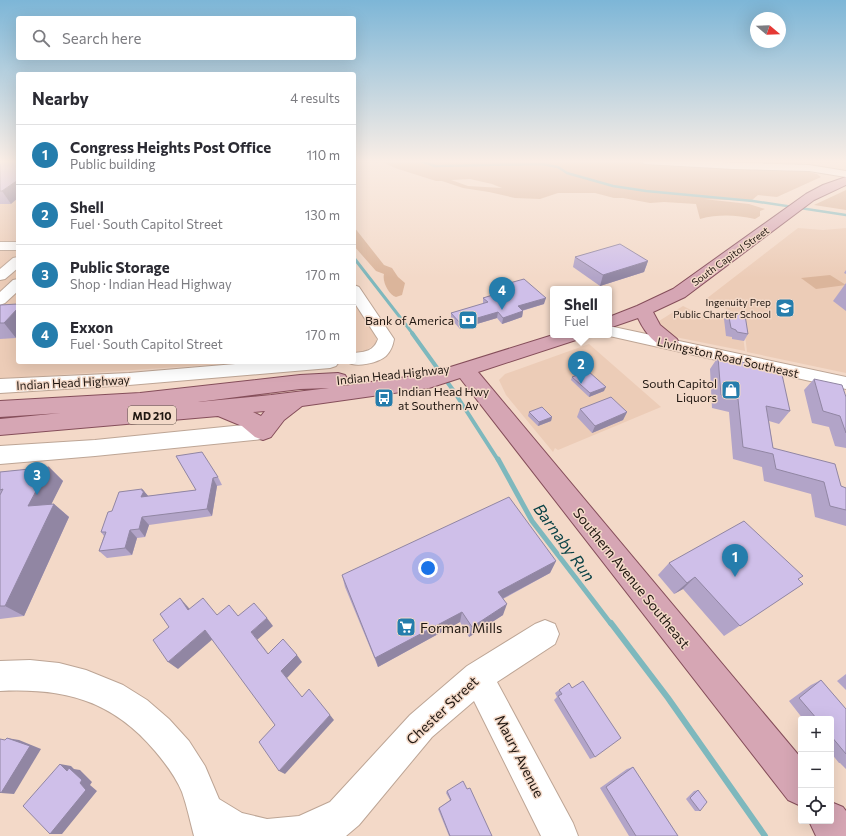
<!DOCTYPE html>
<html lang="en">
<head>
<meta charset="utf-8">
<style>
  :root { --surface:#fff; --page:#f7f7f7; --text:#2b2b33; --muted:#7c7c81; --line:#e1e1e2; --accent:#257dac }
  body { margin:0; font-family:Commissioner,sans-serif; background:var(--page); color:var(--text) }
  .controls { position:absolute; right:12px; bottom:12px; display:grid; overflow:hidden; border-radius:4px; box-shadow:0 4px 16px #0002 }
  .controls button { width:36px; height:36px; display:grid; place-items:center; padding:0; border:0; border-bottom:1px solid var(--line); background:var(--surface); color:var(--text); font:20px sans-serif }
  .compass { position:absolute; left:750px; top:12px; width:36px; height:36px; border-radius:50%; background:var(--surface); box-shadow:0 4px 16px #0002; rotate:109deg }
  .you { position:absolute; left:428px; top:568px; width:14px; height:14px; margin:-10px; border:3px solid #fff; border-radius:50%; background:#1a73e8; box-shadow:0 0 0 6px #1a73e833 }
  .badge { display:grid; place-items:center; width:26px; height:26px; border-radius:50%; background:var(--accent); color:#fff; font-size:13px; font-weight:700 }
  .pin { position:absolute; translate:-50% -33px; filter:drop-shadow(0 1px 2px #0008) }
  .pin::after { content:''; position:absolute; top:21px; width:14px; height:12px; background:inherit; clip-path:polygon(0 0,100% 0,50% 100%) }
  .popup { position:absolute; left:550px; top:286px; width:62px; height:52px; box-sizing:border-box; display:grid; place-content:center; border-radius:4px; background:var(--surface); filter:drop-shadow(0 1px 3px #0005); font-size:13px; white-space:nowrap; color:var(--muted) }
  .popup b { font-size:15px; color:var(--text) }
  .popup::after { content:''; position:absolute; left:50%; top:100%; margin-left:-8px; border:8px solid transparent; border-top-color:var(--surface) }
  .list { margin:0; padding:0; list-style:none }
  h2 { display:flex; justify-content:space-between; align-items:center; height:52px; margin:0; padding:0 16px; font-size:17px }
  h2 small { font-size:13px; font-weight:400; color:var(--muted) }
  .list li { display:grid; grid-template-columns:26px 1fr auto; gap:12px; align-items:center; box-sizing:border-box; height:60px; padding:0 16px; border-top:1px solid var(--line) }
  .list b { display:block; font-size:15px; white-space:nowrap }
  .list p { margin:0; font-size:13px; white-space:nowrap; color:var(--muted) }
  .list em { font-size:13px; font-style:normal; color:var(--muted) }
  .icon { flex:none; width:22px; height:22px; fill:none; stroke:currentColor; stroke-width:2; stroke-linecap:round; stroke-linejoin:round }
  .map { position:relative; flex:none; width:846px; height:836px; overflow:hidden }
  .search { position:absolute; background:var(--surface); box-shadow:0 4px 16px #0002; left:16px; top:16px; width:340px; height:44px; display:flex; align-items:center; gap:10px; box-sizing:border-box; padding:0 14px; border-radius:4px; color:var(--muted); font-size:15px }
  .panel { position:absolute; background:var(--surface); box-shadow:0 4px 16px #0002; left:16px; top:72px; width:340px; height:292px; border-radius:4px }
  .map>svg:first-child { display:block }
  .built { fill:#ecccb7 }
  .green { fill:#dbb59b; fill-rule:evenodd }
  .lines { fill:none; stroke-linecap:round; stroke-linejoin:round }
  .stream-far4 { stroke:#7eb8bd; stroke-width:2.5 }
  .stream-far3 { stroke:#7eb8bd; stroke-width:3 }
  .stream-far2 { stroke:#7eb8bd; stroke-width:4 }
  .stream-far1 { stroke:#7eb8bd; stroke-width:5 }
  .stream { stroke:#7eb8bd; stroke-width:6 }
  .minor-casing { stroke:#bda595; stroke-width:2 }
  .major-casing { stroke:#854e5a; stroke-width:2 }
  .minor { fill:#fff; fill-rule:evenodd }
  .major { fill:#d6a6b4; fill-rule:evenodd }
  .wall { fill:#b2a4c8 }
  .shaded-wall { fill:#9186a3 }
  .building { fill:#cfbfe9; stroke:#9186a3 }
  .labels { text-anchor:middle; dominant-baseline:central; stroke-width:3; stroke-linejoin:round; paint-order:stroke }
  .far-street-label { font-size:10px; fill:#201711; stroke:#f3d9c8 }
  .far-poi-label { font-size:10px; fill:#201711; stroke:#f3d9c8; text-anchor:end }
  .shield { fill:#f3d9c8; stroke:#5f5148; stroke-width:1 }
  .shield-label { font-size:11px; font-weight:bold; fill:#201711 }
  .poi-label { font-size:12px; fill:#201711; stroke:#f3d9c8; text-anchor:end }
  .street-label { font-size:12px; fill:#201711; stroke:#f3d9c8 }
  .near-street-label { font-size:14px; fill:#201711; stroke:#f3d9c8 }
  .near-poi-label { font-size:14px; fill:#201711; stroke:#f3d9c8; text-anchor:start }
  .near-water-label { font-size:16px; font-style:italic; fill:#084145; stroke:#f3d9c8 }
</style>
</head>
<body>
<div class="map">
<svg width="846" height="836" viewBox="0 0 846 836">
  <rect width="100%" height="100%" fill="#f3d9c8"/>
  <g class="built">
    <path d="M0 161H18V362H251L0 379Z"/>
    <path d="M798 228 823 230 846 228V373L747 352 743 317 706 299Z"/>
    <path d="M354 302 376 336V343L364 352H354Z"/>
    <path d="M683 306 699 314 741 322 745 351 675 337 666 332 660 325 659 321Z"/>
    <path d="M589 344 661 407 558 450 555 448 553 452 506 395 499 380 505 374Z"/>
  </g>
  <g class="green">
    <path d="M381 161H616L690 167 805 171 817 174 821 177 777 197 758 195 751 201 704 199 749 204 765 209 760 211V216L755 219C736 215 719 214 700 219L696 204 664 202 650 203 623 198H614L595 193H558L540 199 515 198 489 192 463 188 442 181H436L395 168ZM470 179 492 184 502 188 468 186 451 180Z"/>
    <path d="M846 190V210L814 205Z"/>
    <path d="M354 227 384 265 392 268 398 277 405 283 402 295 396 297C389 295 382 282 384 274L376 271 354 246Z"/>
    <path d="M830 275 846 285 816 289 801 278Z"/>
  </g>
  <g class="lines">
    <path class="stream-far4" d="M421 161 435 166 542 164 558 167 567 173 613 186 646 191 753 201 846 215"/>
    <path class="stream-far3" d="M354 258 413 334"/>
    <path class="stream-far2" d="M412 333 453 390 498 460"/>
    <path class="stream-far1" d="M498 459 532 521 611 624"/>
    <path class="stream" d="M611 623 668 698 765 836"/>
    <g class="minor-casing">
      <g id="minor">
        <path d="M640 161H690L809 165 846 171V177L809 171 734 169 645 164Z"/>
        <rect x="0" y="242" width="18" height="8"/>
        <path d="M18 257V268L5 279 0 280V269L13 258Z"/>
        <path d="M18 279V291L5 303 0 305V292L13 280Z"/>
        <path d="M354 285 359 287 394 339C393 345 391 351 386 356 378 363 356 368 347 362H354V353C365 352 374 351 378 339L354 302Z"/>
        <path d="M609 326 846 377V389L605 335H609Z"/>
        <path d="M258 362H339L336 366 330 368 129 385 0 393V379L129 373Z"/>
        <path d="M263 423 270 425 273 431 270 437 263 439 95 456 0 464V446L95 440Z"/>
        <path d="M545 620 555 624 559 634 555 644 497 682 573 823 578 836H541L474 701 432 737 359 825 346 836H194C190 821 187 806 182 792 176 777 165 763 155 751 112 700 64 688 0 691V661L30 660 59 663 86 670 123 685 147 700 169 719 189 741 205 766 219 799 242 813 267 819 299 816 330 802 410 715 467 666 535 624Z"/>
      </g>
    </g>
    <g class="major-casing">
      <g id="major">
        <path d="M846 177V185L814 200 685 297 653 312 660 325 677 339 679 343 677 347C659 352 645 333 638 318L609 328V317L637 306 673 289 806 194 823 185Z"/>
        <path d="M553 335H581L579 339 478 372 801 758V806L788 800 460 378 429 388 302 406 284 420 271 437 263 440 255 437 242 426 218 416 0 435V419L61 413 0 417V401L140 393 300 375 338 373 345 375 348 380 343 386 428 374ZM329 388 271 395 198 402 300 389ZM265 411 261 416 253 412Z"/>
        <path d="M831 802 843 807 846 811V836H816L809 821H831Z"/>
      </g>
    </g>
    <use href="#minor" class="minor"/>
    <use href="#major" class="major"/>
  </g>
  <g class="wall">
    <path d="M0 161 11 204H0Z"/>
    <path d="M575 257 648 261 644 272 600 286 573 267Z"/>
    <path d="M846 270V274L844 273Z"/>
    <path d="M846 283V311L833 301Z"/>
    <path d="M506 284 544 304 522 311H523L522 317 502 324 497 318 460 329 451 319V313L483 304V298L506 291 505 290Z"/>
    <path d="M0 305 16 338 0 339Z"/>
    <path d="M728 312 748 334 744 341 732 339V337L726 336 724 319Z"/>
    <path d="M718 357 790 411 779 424 769 421 773 448 841 486 846 488V526L815 517 811 494 764 481 762 467 733 459 729 412 712 408 710 369Z"/>
    <path d="M572 377 604 391 589 397 571 380Z"/>
    <path d="M814 379 846 397V448L835 446 829 427 812 423 804 390Z"/>
    <path d="M580 409 627 412 623 420 592 433 577 417Z"/>
    <path d="M529 412 552 417 551 421 538 426 528 416Z"/>
    <path d="M176 456 218 477 222 485 217 486 212 516 149 525 145 537 137 538 132 555 107 558 99 551 104 536 101 532 112 511 142 489 148 496 196 490Z"/>
    <path d="M49 467 63 481 51 504H54L69 517 24 616 0 619V472Z"/>
    <path d="M556 561 550 573 503 599V615L469 637 460 622 378 667 345 587 342 575Z"/>
    <path d="M669 563 798 579 803 584 724 636 683 589 674 594 658 575Z"/>
    <path d="M846 674V690L837 681Z"/>
    <path d="M821 680 846 709V769L840 763H839L831 753V719H803L789 701 811 685Z"/>
    <path d="M569 683 595 757 590 759 554 700 557 697 555 693 559 690Z"/>
    <path d="M633 767 678 836H629L600 788 627 769Z"/>
    <path d="M467 789 492 836H449L438 809 450 800 446 793 447 791Z"/>
    <path d="M698 790 700 811H695L686 799 694 791Z"/>
  </g>
  <g class="shaded-wall">
    <path d="M18 180V198L11 204 2 191Z"/>
    <path d="M648 261 644 272 600 286 603 275Z"/>
    <path d="M546 298 544 304 517 312 518 306Z"/>
    <path d="M18 308V336L16 338 4 323Z"/>
    <path d="M523 311 522 317 502 324 503 318Z"/>
    <path d="M498 312 497 318 460 329V323Z"/>
    <path d="M606 387 604 391 589 397 590 393Z"/>
    <path d="M627 412 623 420 592 433 595 426Z"/>
    <path d="M552 417 551 421 538 426 539 422Z"/>
    <path d="M49 467 63 481 44 519 28 506Z"/>
    <path d="M213 478 217 486 212 516 207 509Z"/>
    <path d="M142 489 150 498 141 497Z"/>
    <path d="M54 504 69 517 24 616 5 606Z"/>
    <path d="M142 517 149 525 145 537 139 529Z"/>
    <path d="M130 530 137 538 132 555 125 548Z"/>
    <path d="M556 561 550 573 494 603 498 592Z"/>
    <path d="M695 577 683 589 674 594 687 583Z"/>
    <path d="M180 598 188 607 197 618 188 610Z"/>
    <path d="M507 604 503 615 469 637 472 627Z"/>
    <path d="M462 612 460 622 378 667 375 658Z"/>
    <path d="M267 618 273 626 257 640 274 660 251 632Z"/>
    <path d="M205 630 214 638 178 669 168 662Z"/>
    <path d="M297 655 302 662 287 678 306 702 281 671Z"/>
    <path d="M330 715 334 720 285 774 279 771Z"/>
    <path d="M7 738 19 740 41 749 14 794 1 793Z"/>
    <path d="M60 764 71 766 74 769 80 770 92 782 90 785 97 791 62 834H50L67 771Z"/>
  </g>
  <g class="building">
    <path d="M0 161H18V180L2 191H0Z"/>
    <path d="M620 244 648 261 603 275 575 257Z"/>
    <path d="M524 279 546 298 518 306 523 311 503 318 498 312 460 323 451 313 488 302 483 298 512 289 506 284Z"/>
    <path d="M18 304V308L4 323H0V305Z"/>
    <path d="M728 312 745 315 748 334 737 332 736 330 731 328Z"/>
    <path d="M718 357 770 368 775 367 781 370 790 411 766 406 773 448 835 464 841 486 846 488V510L830 506 824 482 776 469 773 454 743 447 738 399 721 395Z"/>
    <path d="M588 371 606 387 590 393 572 377Z"/>
    <path d="M814 379 842 385 846 397V433L840 416 823 411Z"/>
    <path d="M611 397 627 412 595 426 580 409Z"/>
    <path d="M542 407 552 417 539 422 529 412Z"/>
    <path d="M202 452 218 477 213 478 207 509 142 517 139 529 130 530 125 548 99 551 106 532H101L108 512 112 511 119 492 142 489V491H144L141 497 196 490 176 456Z"/>
    <path d="M49 467 28 506 54 504 5 606H0V495L3 489 0 490V472Z"/>
    <path d="M509 497 556 561 498 592 507 604 472 627 462 612 375 658 342 575Z"/>
    <path d="M744 521 803 576 798 579 803 584 740 626 695 577 687 583 669 563Z"/>
    <path d="M180 598 188 610 203 598 217 615 229 605 238 616 254 603 267 618 251 632 268 654 283 639 297 655 281 671 302 697 309 689 330 715 279 771 259 742 275 725 205 630 168 662 153 640 169 627 160 614Z"/>
    <path d="M821 680 846 709V754L831 736V719H817L799 698Z"/>
    <path d="M583 681 621 738 595 757 558 696 562 694 559 690 569 683 572 688Z"/>
    <path d="M7 738 30 746 1 793 0 792V739L5 740Z"/>
    <path d="M60 764 67 771 69 768 82 780 80 783 86 790 50 834 23 806Z"/>
    <path d="M633 767 678 836H636L606 787Z"/>
    <path d="M463 781 467 789 470 788 492 836H450L439 808 451 800 447 791Z"/>
    <path d="M698 790 707 802 700 811 690 798Z"/>
  </g>
  <linearGradient id="sky" x2="0" y2="1"><stop stop-color="#7db6d7"/><stop offset="0.58" stop-color="#faeee6"/><stop offset="1" stop-color="#faeee6" stop-opacity="0"/></linearGradient>
  <rect width="846" height="278" fill="url(#sky)"/>
  <defs>
    <g id="school-square" transform="scale(1)"><rect x="-9" y="-9" width="18" height="18" rx="4" fill="#257dac" stroke="#f3d9c8"/><path d="M0-5L7-2L0 1L-7-2ZM-4 1L0 2.5L4 1V4Q0 6-4 4Z" fill="#fff"/></g>
    <g id="bank-square" transform="scale(1)"><rect x="-9" y="-9" width="18" height="18" rx="4" fill="#257dac" stroke="#f3d9c8"/><path d="M-6-4H6V4H-6ZM0-2.3a2.3 2.3 0 1 0 0 4.6a2.3 2.3 0 1 0 0-4.6Z" fill="#fff"/></g>
    <g id="shop-square" transform="scale(1)"><rect x="-9" y="-9" width="18" height="18" rx="4" fill="#257dac" stroke="#f3d9c8"/><path d="M-5-2.5h2.3a2.7 3.5 0 0 1 5.4 0H5L5.5 6h-11ZM-1.5-2.5h3a1.5 2.3 0 0 0-3 0Z" fill="#fff"/></g>
    <g id="bus-square" transform="scale(1)"><rect x="-9" y="-9" width="18" height="18" rx="4" fill="#257dac" stroke="#f3d9c8"/><path d="M-5-6H5V4H4V6H2V4H-2V6H-4V4H-5ZM-3.5-4V0h7V-4ZM-3.5 1.2v1.5H-2V1.2ZM2 1.2v1.5H3.5V1.2Z" fill="#fff"/></g>
    <g id="supermarket-square" transform="scale(1)"><rect x="-9" y="-9" width="18" height="18" rx="4" fill="#257dac" stroke="#f3d9c8"/><path d="M-6-5.5h2.5l.6 2H6L4.5 2H-2.5L-4.4-4H-6ZM-1.5 3.2a1.3 1.3 0 1 0 .1 0ZM3 3.2a1.3 1.3 0 1 0 .1 0Z" fill="#fff"/></g>
  </defs>
  <g fill-rule="evenodd">
    <use href="#school-square" x="785" y="308"/>
    <use href="#bank-square" x="468" y="320"/>
    <use href="#shop-square" x="731" y="390"/>
    <use href="#bus-square" x="384" y="398"/>
    <use href="#supermarket-square" x="406" y="627"/>
  </g>
  <g class="labels">
    <g class="far-street-label">
      <text transform="translate(730 256) rotate(-36)">South Capitol Street</text>
    </g>
    <g class="far-poi-label">
      <text x="771" y="302">Ingenuity Prep<tspan x="771" dy="12">Public Charter School</tspan></text>
    </g>
    <rect class="shield" x="128" y="406" width="48" height="18" rx="3"/>
    <g class="shield-label">
      <text x="152" y="415">MD 210</text>
    </g>
    <g class="poi-label">
      <text x="454" y="320">Bank of America</text>
      <text x="717" y="383">South Capitol<tspan x="717" dy="14">Liquors</tspan></text>
      <text x="398" y="391" text-anchor="start">Indian Head Hwy<tspan x="398" dy="14">at Southern Av</tspan></text>
    </g>
    <g class="street-label">
      <text transform="translate(728 357) rotate(13)">Livingston Road Southeast</text>
      <text transform="translate(393 374) rotate(-6)">Indian Head Highway</text>
      <text transform="translate(73 382) rotate(-3)">Indian Head Highway</text>
    </g>
    <g class="near-street-label">
      <text transform="translate(632 578) rotate(51)">Southern Avenue Southeast</text>
      <text transform="translate(442 710) rotate(-43)">Chester Street</text>
      <text transform="translate(520 756) rotate(63)">Maury Avenue</text>
    </g>
    <g class="near-poi-label">
      <text x="420" y="627">Forman Mills</text>
    </g>
    <g class="near-water-label">
      <text transform="translate(565 542) rotate(54)">Barnaby Run</text>
    </g>
  </g>
</svg>
<div class="controls">
<button>+</button>
<button>−</button>
<button><svg class="icon" aria-label="locate" viewBox="0 0 24 24"><circle cx="12" cy="12" r="6"/><path d="M12 2v4M12 18v4M2 12h4M18 12h4"/></svg></button>
</div>
<svg class="compass" viewBox="-18 -18 36 36"><path d="M0-13l5 13h-10z" fill="#e53935"/><path d="M0 13l5-13h-10z" fill="#7c7c81"/></svg>
<div class="you"></div>
<div class="pin badge" style="left:735px;top:577px">1</div>
<div class="pin badge" style="left:581px;top:384px">2</div>
<div class="popup"><b>Shell</b>Fuel</div>
<div class="pin badge" style="left:37px;top:495px">3</div>
<div class="pin badge" style="left:502px;top:310px">4</div>
<div class="search"><svg class="icon" aria-label="search" viewBox="0 0 24 24"><circle cx="10" cy="10" r="6"/><path d="M15 15l6 6"/></svg>Search here</div>
<section class="panel">
<h2>Nearby<small>4 results</small></h2>
<ul class="list">
<li><span class="badge">1</span><div><b>Congress Heights Post Office</b><p>Public building</p></div><em>110 m</em></li>
<li><span class="badge">2</span><div><b>Shell</b><p>Fuel · South Capitol Street</p></div><em>130 m</em></li>
<li><span class="badge">3</span><div><b>Public Storage</b><p>Shop · Indian Head Highway</p></div><em>170 m</em></li>
<li><span class="badge">4</span><div><b>Exxon</b><p>Fuel · South Capitol Street</p></div><em>170 m</em></li>
</ul>
</section>
</div>
</body>
</html>
